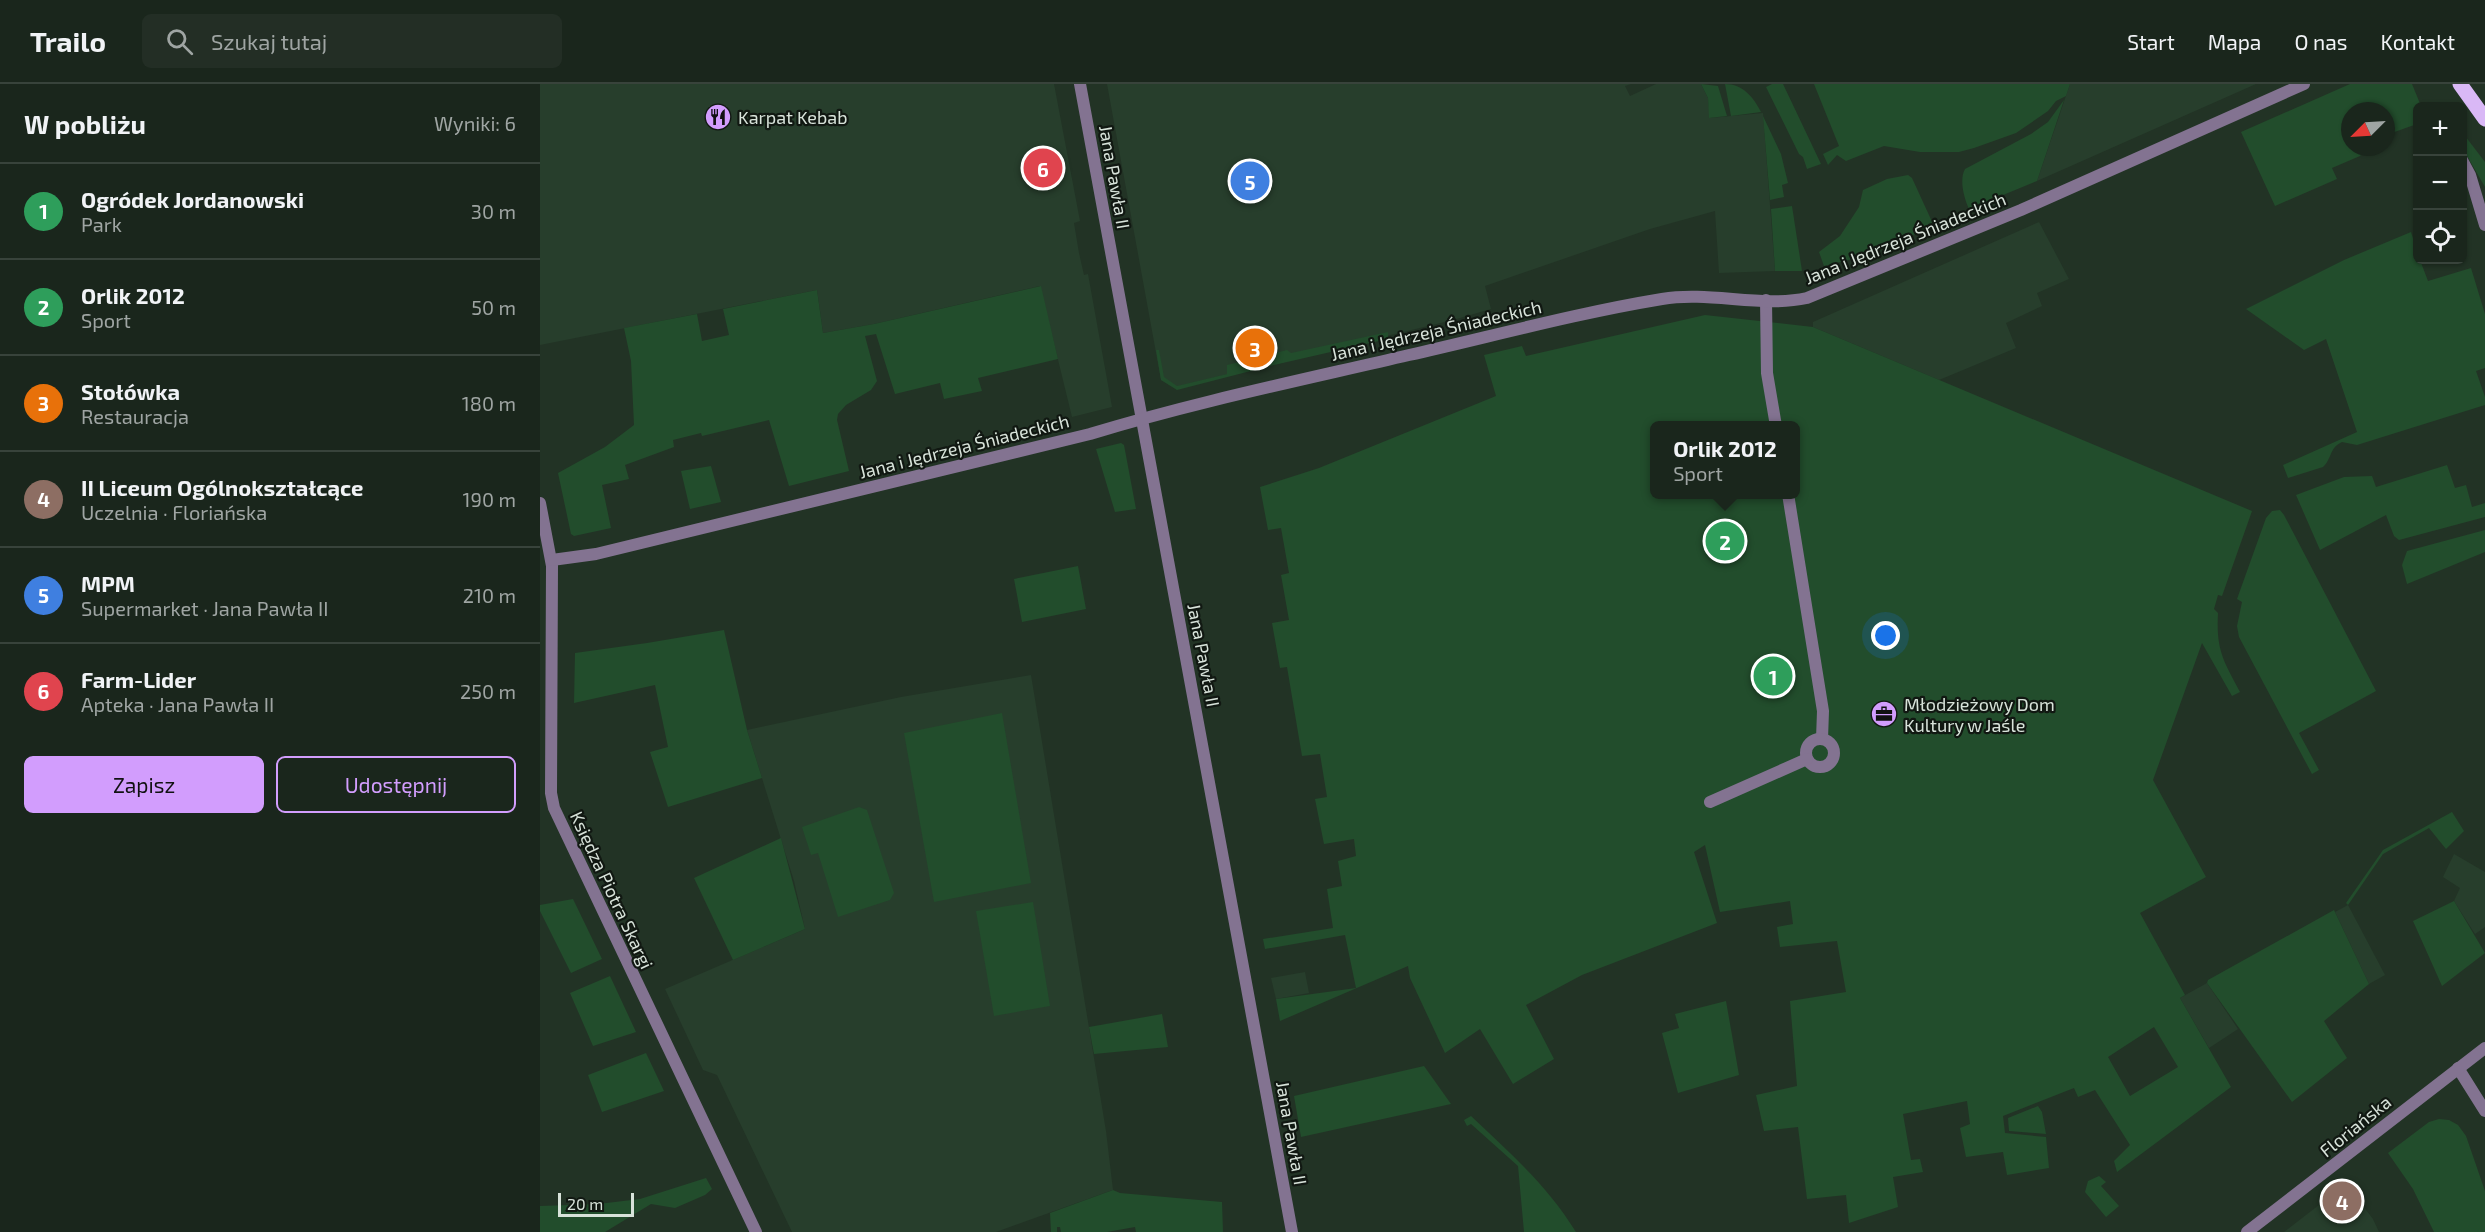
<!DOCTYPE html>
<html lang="pl">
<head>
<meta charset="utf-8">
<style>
  :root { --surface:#1a261c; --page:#232e25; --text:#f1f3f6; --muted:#9fa5a3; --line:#38433b; --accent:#d29dfd }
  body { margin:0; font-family:"Exo 2",sans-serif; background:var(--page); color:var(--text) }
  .controls { position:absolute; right:18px; top:18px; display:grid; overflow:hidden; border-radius:9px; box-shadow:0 2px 4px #0004 }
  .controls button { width:54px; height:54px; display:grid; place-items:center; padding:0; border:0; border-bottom:2px solid var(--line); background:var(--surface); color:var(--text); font:30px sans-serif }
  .compass { position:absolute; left:1801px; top:18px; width:54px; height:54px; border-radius:50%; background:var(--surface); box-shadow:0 2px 4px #0004; rotate:246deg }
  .scale { position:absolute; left:18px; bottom:15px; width:76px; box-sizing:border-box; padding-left:6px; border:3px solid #d8e3da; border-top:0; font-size:16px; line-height:21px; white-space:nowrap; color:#d8e3da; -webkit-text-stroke:4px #111812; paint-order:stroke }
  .you { position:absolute; left:1346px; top:552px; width:21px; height:21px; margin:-15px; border:4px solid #fff; border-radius:50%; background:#1a73e8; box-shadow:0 0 0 9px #1a73e833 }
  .badge { display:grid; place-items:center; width:39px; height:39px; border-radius:50%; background:var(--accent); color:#fff; font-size:20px; font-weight:700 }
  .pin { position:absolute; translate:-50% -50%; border:3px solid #fff; box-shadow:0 2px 6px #0006 }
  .popup { position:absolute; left:1110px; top:337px; width:150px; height:78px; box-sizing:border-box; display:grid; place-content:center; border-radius:9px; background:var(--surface); filter:drop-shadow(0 2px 4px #0005); font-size:20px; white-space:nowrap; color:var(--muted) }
  .popup b { font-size:22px; color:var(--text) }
  .popup::after { content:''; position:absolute; left:50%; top:100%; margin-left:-12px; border:12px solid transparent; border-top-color:var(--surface) }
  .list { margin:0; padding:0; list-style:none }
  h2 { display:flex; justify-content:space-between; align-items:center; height:78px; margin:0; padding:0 24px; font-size:26px }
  h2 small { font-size:20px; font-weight:400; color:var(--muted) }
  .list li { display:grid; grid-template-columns:39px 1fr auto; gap:18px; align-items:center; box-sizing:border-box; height:96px; padding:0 24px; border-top:2px solid var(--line) }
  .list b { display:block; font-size:22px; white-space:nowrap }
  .list p { margin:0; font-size:20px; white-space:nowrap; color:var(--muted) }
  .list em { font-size:20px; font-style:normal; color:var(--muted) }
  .actions { display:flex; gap:12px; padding:18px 24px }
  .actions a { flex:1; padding:14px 0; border:2px solid var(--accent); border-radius:9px; text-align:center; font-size:21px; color:var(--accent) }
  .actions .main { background:var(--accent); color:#111 }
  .icon { flex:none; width:33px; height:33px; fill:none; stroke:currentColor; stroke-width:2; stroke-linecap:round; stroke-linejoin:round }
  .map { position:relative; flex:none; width:1945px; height:1148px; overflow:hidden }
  header { display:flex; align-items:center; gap:36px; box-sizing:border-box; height:84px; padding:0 30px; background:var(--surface); border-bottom:2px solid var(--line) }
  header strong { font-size:28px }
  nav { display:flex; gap:33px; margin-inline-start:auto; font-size:21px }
  .search { width:420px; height:54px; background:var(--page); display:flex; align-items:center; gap:15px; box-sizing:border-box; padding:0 21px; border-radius:9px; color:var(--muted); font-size:22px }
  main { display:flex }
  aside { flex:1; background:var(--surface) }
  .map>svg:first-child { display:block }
  .built { fill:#273e2c }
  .green { fill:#224d2c; fill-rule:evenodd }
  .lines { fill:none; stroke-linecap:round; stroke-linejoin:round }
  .minor { stroke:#837391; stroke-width:12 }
  .primary { stroke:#d9b8f6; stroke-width:15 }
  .labels { text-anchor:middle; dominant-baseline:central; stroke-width:4.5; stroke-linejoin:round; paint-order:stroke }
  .poi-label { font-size:18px; fill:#d8e3da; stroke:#111812; text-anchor:start }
  .street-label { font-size:18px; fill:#d8e3da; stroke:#111812 }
</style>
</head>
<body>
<header>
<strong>Trailo</strong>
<div class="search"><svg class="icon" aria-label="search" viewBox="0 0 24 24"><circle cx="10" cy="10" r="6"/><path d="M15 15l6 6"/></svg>Szukaj tutaj</div>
<nav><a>Start</a><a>Mapa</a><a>O nas</a><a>Kontakt</a></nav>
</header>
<main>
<aside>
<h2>W pobliżu<small>Wyniki: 6</small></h2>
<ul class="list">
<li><span class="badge" style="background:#2e9e5b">1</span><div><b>Ogródek Jordanowski</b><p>Park</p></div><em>30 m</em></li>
<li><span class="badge" style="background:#2e9e5b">2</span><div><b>Orlik 2012</b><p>Sport</p></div><em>50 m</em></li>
<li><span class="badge" style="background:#e8710a">3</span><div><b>Stołówka</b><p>Restauracja</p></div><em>180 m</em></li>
<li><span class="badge" style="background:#8d6e63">4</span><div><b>II Liceum Ogólnokształcące</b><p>Uczelnia · Floriańska</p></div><em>190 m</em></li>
<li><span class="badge" style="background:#3f7fe0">5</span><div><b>MPM</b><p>Supermarket · Jana Pawła II</p></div><em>210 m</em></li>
<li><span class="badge" style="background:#e0444e">6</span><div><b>Farm-Lider</b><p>Apteka · Jana Pawła II</p></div><em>250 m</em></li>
</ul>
<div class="actions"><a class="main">Zapisz</a><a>Udostępnij</a></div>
</aside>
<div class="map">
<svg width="1945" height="1148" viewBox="0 0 1945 1148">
  <rect width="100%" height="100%" fill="#223325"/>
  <g class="built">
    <path d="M0 0H514L540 137 534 139 539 169 544 191 548 190 572 323 532 333 500 202 334 240 283 249 277 206 0 261Z"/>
    <path d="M567 0H1091L1085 2 1090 12 1116 0H1161L1168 14 1170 34 1223 29 1235 187 1179 189 1175 127 1110 145 945 202 951 225 913 236 635 303 621 296Z"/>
    <path d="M1530 0H1716L1497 97Z"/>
    <path d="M1499 138 1529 195 1497 209 1502 222 1466 239 1476 264 1399 296 1273 243V238Z"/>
    <path d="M491 591 566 1047 573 1106 456 1148H252L177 991 163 986 125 905 265 845 254 797 207 646 361 613Z"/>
    <path d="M1914 770 1945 788V843L1935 850 1914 817 1920 804 1903 793Z"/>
    <path d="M1808 821 1845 891 1829 900 1795 828Z"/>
    <path d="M765 888 769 909 736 915 731 894Z"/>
    <path d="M1667 899 1698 945 1669 964 1640 914Z"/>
    <path d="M1806 1100 1833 1135 1839 1148H1744Z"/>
  </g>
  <g class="green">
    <path d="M1161 0 1178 2 1187 32 1169 34 1168 14Z"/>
    <path d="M1185 0C1203 0 1213 13 1221 28L1191 32Z"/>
    <path d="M1232 0H1243L1281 80 1267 85 1263 73 1259 70 1226 3Z"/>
    <path d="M1274 0H1530L1526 12 1516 17 1508 27 1476 49 1434 64 1419 68H1380L1344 62 1306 77 1297 71 1288 81 1283 70 1299 62Z"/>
    <path d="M1810 0H1872L1881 22H1878L1877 40 1846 51V27H1810V63H1827L1820 72 1792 84 1797 95 1735 122 1701 48Z"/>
    <path d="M1524 16 1497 97 1429 125C1424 114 1419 96 1425 85L1491 50 1508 38Z"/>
    <path d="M1223 32 1241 70 1248 99 1242 101 1244 113 1230 116Z"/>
    <path d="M1922 48 1945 78V103L1923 65Z"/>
    <path d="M1368 91 1372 94 1394 142 1325 172 1284 182 1279 168 1300 152 1319 123 1323 106 1347 95Z"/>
    <path d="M1252 122 1262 187H1235L1231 125Z"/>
    <path d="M1871 148 1877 167 1878 176H1880L1888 197 1931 184 1945 230V284L1936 287 1945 313V321L1817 361 1802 358C1789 364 1792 375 1783 383L1748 394 1743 381 1817 348 1786 255 1764 266 1706 225 1804 176Z"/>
    <path d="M501 202 518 275 438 294 442 307 404 315 400 299 355 310 336 250 325 252 337 297 331 306 306 321 298 330 297 336 309 387 249 402 229 336 162 352 161 349 133 356 134 363 85 381 89 395 62 401 71 444 34 452 31 450 18 389 65 363 94 341 91 277 84 244 157 230 162 257 189 251 183 225 277 206 283 249 334 240Z"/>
    <path d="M1165 231 1273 243 1712 427 1682 512 1678 511 1674 525 1678 529C1676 566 1683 576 1700 608L1692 612 1662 559 1613 696 1666 793 1600 829 1645 911 1640 914 1691 1003 1577 1088 1574 1077 1590 1061 1555 1006 1538 1013 1534 1004 1463 1032 1465 1049 1506 1053 1509 1084 1467 1091 1463 1068 1426 1073 1420 1044 1430 1040 1427 1017 1363 1030 1371 1076 1380 1075 1383 1088 1353 1093 1358 1123 1309 1139 1306 1111 1267 1115 1258 1043 1224 1047 1216 1011 1257 1002 1250 917 1306 908 1297 857 1240 863 1237 843 1253 840 1250 817 1180 828 1165 761 1154 768 1177 839 1042 891 986 921 1014 975 973 1000 940 945 905 969 870 894 868 882 740 937 736 915 816 904 805 851 725 865 723 855 793 844 787 805 802 802 798 777 816 772 814 755 784 760 775 715 787 713 780 670 762 672 747 583 740 584 732 539 749 536 741 491 749 489 741 444 728 446 720 403 779 384 956 312 944 271 982 262 986 272ZM1114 342H1256V410H1114ZM1614 943 1638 983 1590 1012 1568 973Z"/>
    <path d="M848 248V253L843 256 734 281 637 306 621 296 616 266H619L624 293 637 302 687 290V281L747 266 751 269Z"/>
    <path d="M581 359 584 361 596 425 575 428 556 365Z"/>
    <path d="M1907 381 1915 404 1926 401 1932 423 1945 419V433L1859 456 1854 452 1846 431 1780 466 1756 411 1804 393 1832 392 1836 403Z"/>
    <path d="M171 382 181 418 150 425 141 387Z"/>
    <path d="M1732 427 1740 426 1744 431 1836 607 1759 649 1779 686 1772 690 1699 553 1697 542 1702 518 1697 515 1726 434Z"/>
    <path d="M1945 446V468L1867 500 1862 481 1867 467Z"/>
    <path d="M538 482 546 525 482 538 474 495Z"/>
    <path d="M184 546 207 646 222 694 128 723 110 668 128 663 115 601 34 619 35 569 107 559Z"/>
    <path d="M462 629 491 799 394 818 364 649Z"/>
    <path d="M319 723 327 726 354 809 350 816 298 833 278 769 271 771 262 743Z"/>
    <path d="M1912 728 1924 747 1906 765 1889 744 1843 770 1808 821 1806 819 1843 766Z"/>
    <path d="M241 754 265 845 193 876 154 794Z"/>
    <path d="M33 815 62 875 31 889 0 827V821Z"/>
    <path d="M1914 817 1945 869 1902 902 1873 837Z"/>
    <path d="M493 818 510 922 454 932 436 827Z"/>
    <path d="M1794 826 1829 900 1784 937 1807 974 1752 1018 1667 899 1668 896Z"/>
    <path d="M70 892 96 948 53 962 30 909Z"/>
    <path d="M1186 917 1199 991 1138 1009 1122 949 1139 944 1135 930Z"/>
    <path d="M622 930 628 963 554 970 549 943Z"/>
    <path d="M106 969 124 1007 62 1028 48 991Z"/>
    <path d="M884 982 911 1020 761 1053 754 1012Z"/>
    <path d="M1498 1022 1502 1028 1506 1050 1469 1047 1468 1034Z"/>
    <path d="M931 1032C971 1070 1007 1101 1036 1148H984L978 1082 931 1040 927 1042 924 1036Z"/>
    <path d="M1899 1035 1909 1036 1918 1041 1926 1052 1945 1107V1148H1894L1873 1105 1848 1069 1889 1038Z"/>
    <path d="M1559 1092 1566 1098 1561 1102 1579 1122 1566 1133 1545 1108 1548 1097Z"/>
    <path d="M166 1094 172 1105 165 1111 135 1124 111 1120 65 1148H0V1122L58 1120 100 1115Z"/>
    <path d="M573 1106 580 1109 682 1118 683 1148H596L595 1143 567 1148H521L520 1143H517V1148H511L510 1129Z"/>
  </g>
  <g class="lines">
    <g class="minor">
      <path d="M540 0 752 1148"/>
      <path d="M1922 76 1930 91 1945 141"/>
      <path d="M1226 216 1227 289 1236 342"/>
      <path d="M1248 410 1283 627 1282 655"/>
      <path d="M0 419 12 482 11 709 14 724 216 1148"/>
      <path d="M12 476 56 470 550 350C655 318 762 296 869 271 953 252 1037 229 1122 215 1170 207 1221 224 1267 214L1481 126 1764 0"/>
      <circle cx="1280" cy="669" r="14"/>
      <path d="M1170 718 1267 675"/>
      <path d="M1918 984 1945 1027"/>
      <path d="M1707 1148 1945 964"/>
    </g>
    <path class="primary" d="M1920 0 1945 35"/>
  </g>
  <defs>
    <g id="restaurant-disc" transform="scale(1.35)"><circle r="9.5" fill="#d29dfd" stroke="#111812"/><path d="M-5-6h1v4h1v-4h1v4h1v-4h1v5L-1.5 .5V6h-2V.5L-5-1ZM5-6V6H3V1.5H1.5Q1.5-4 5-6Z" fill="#111"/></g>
    <g id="office-disc" transform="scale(1.35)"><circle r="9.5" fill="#d29dfd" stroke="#111812"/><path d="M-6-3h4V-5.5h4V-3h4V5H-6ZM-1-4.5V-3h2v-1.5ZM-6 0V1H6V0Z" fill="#111"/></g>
  </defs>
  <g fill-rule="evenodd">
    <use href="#restaurant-disc" x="178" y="33"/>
    <use href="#office-disc" x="1344" y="630"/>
  </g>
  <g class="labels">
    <g class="poi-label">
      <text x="198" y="33">Karpat Kebab</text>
      <text x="1364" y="620">Młodzieżowy Dom<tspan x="1364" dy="21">Kultury w Jaśle</tspan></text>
    </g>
    <g class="street-label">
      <text transform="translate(575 93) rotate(80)">Jana Pawła II</text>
      <text transform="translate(1365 154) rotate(-22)">Jana i Jędrzeja Śniadeckich</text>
      <text transform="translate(896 246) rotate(-13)">Jana i Jędrzeja Śniadeckich</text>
      <text transform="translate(424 362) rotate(-14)">Jana i Jędrzeja Śniadeckich</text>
      <text transform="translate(664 571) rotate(79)">Jana Pawła II</text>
      <text transform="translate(72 806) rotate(65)">Księdza Piotra Skargi</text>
      <text transform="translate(1815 1042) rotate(-39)">Floriańska</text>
      <text transform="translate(752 1049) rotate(80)">Jana Pawła II</text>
    </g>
  </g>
</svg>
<div class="controls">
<button>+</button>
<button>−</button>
<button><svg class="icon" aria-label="locate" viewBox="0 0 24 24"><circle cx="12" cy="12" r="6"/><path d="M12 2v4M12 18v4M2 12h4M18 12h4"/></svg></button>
</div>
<svg class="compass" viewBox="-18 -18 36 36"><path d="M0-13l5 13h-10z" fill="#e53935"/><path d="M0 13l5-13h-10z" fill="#9fa5a3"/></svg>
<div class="scale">20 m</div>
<div class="you"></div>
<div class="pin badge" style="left:1233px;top:592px;background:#2e9e5b">1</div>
<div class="pin badge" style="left:1185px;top:457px;background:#2e9e5b">2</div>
<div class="popup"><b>Orlik 2012</b>Sport</div>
<div class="pin badge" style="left:715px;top:264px;background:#e8710a">3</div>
<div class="pin badge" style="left:1802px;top:1117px;background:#8d6e63">4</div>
<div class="pin badge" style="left:710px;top:97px;background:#3f7fe0">5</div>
<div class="pin badge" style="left:503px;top:84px;background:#e0444e">6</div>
</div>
</main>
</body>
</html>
